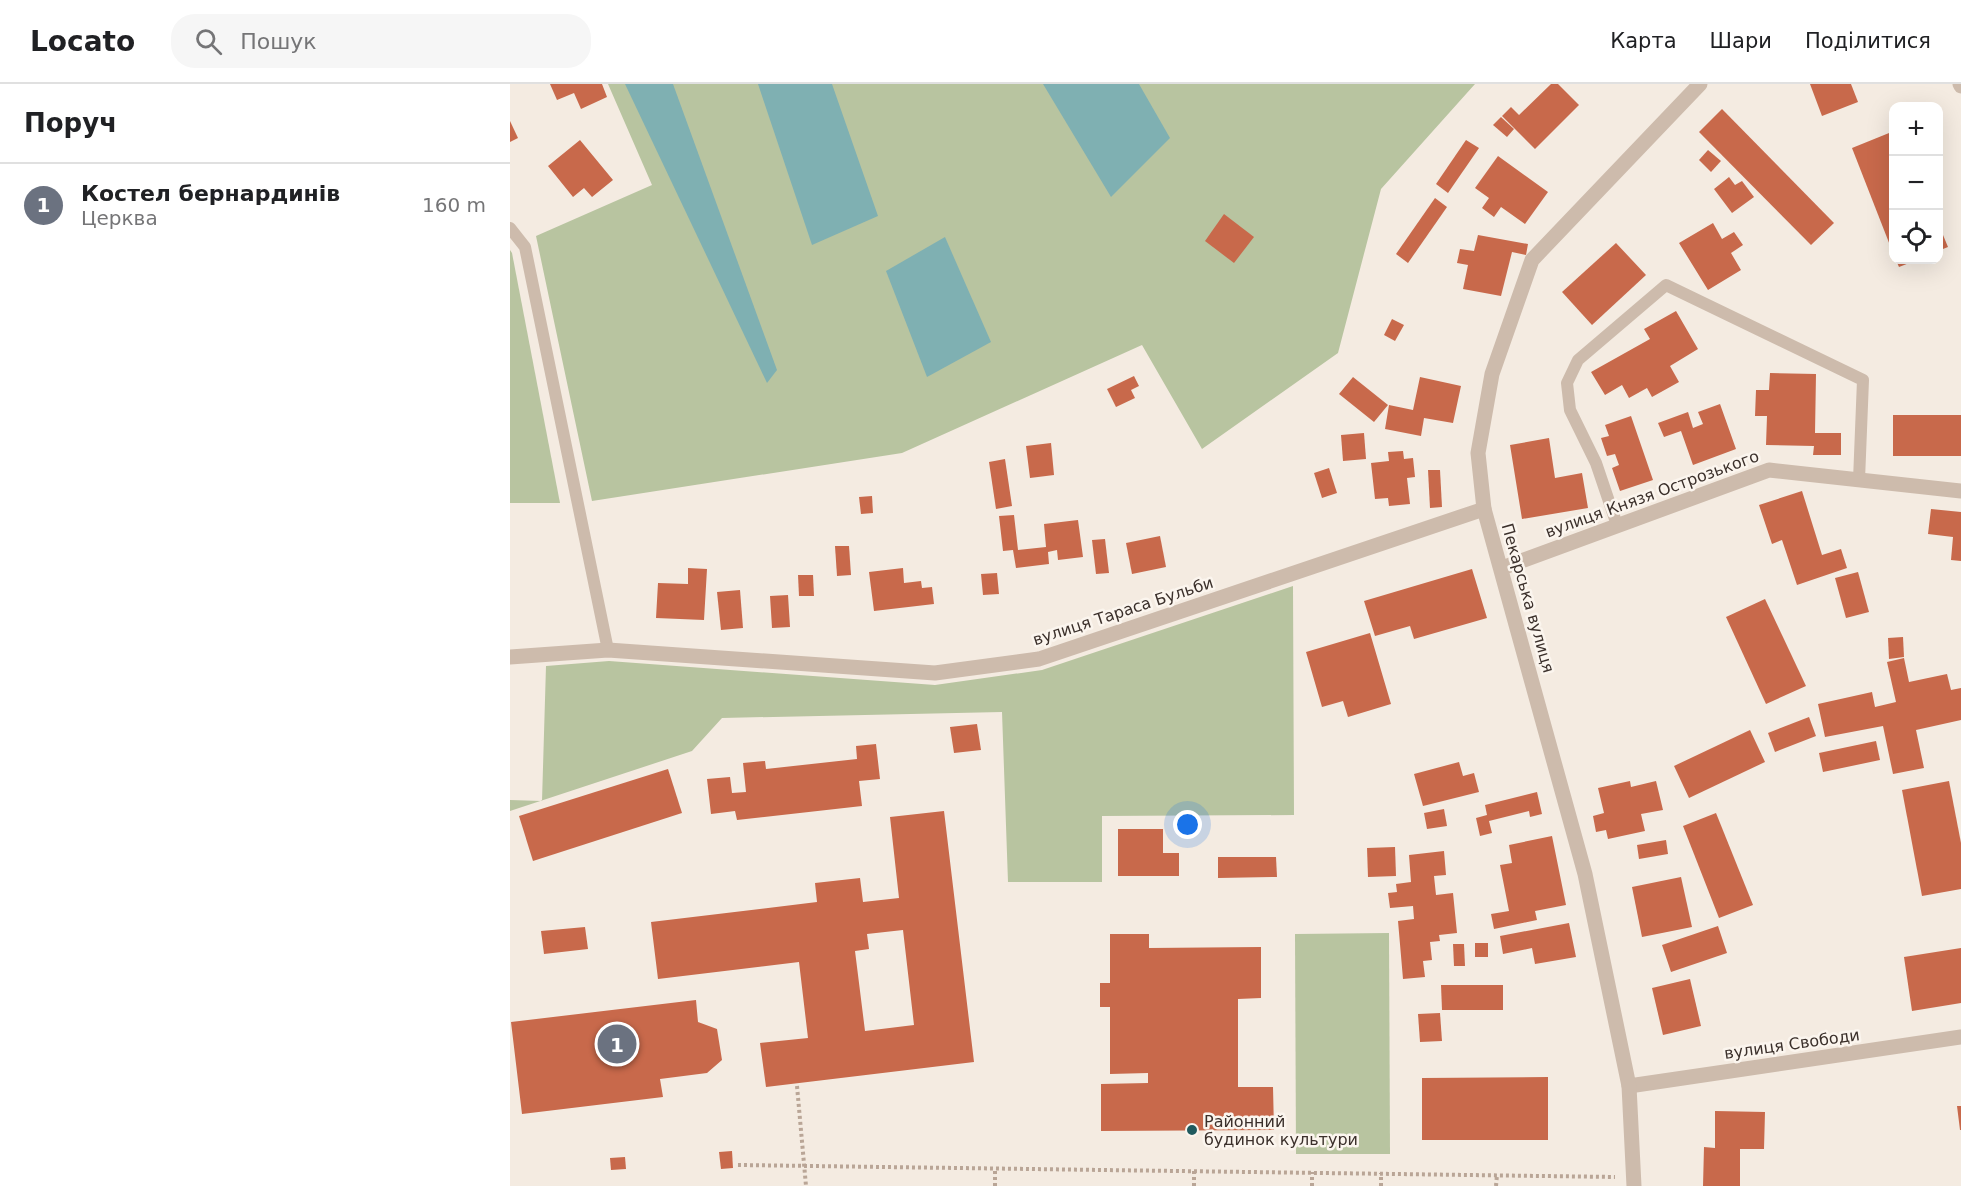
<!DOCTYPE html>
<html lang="uk">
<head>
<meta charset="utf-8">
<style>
  :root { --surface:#fff; --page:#f6f6f6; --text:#202124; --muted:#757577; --line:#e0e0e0; --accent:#0b8043 }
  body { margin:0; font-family:"DejaVu Sans",sans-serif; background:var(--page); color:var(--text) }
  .controls { position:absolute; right:18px; top:18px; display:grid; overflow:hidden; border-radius:12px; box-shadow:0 6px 24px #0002 }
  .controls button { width:54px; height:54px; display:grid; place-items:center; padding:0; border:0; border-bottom:2px solid var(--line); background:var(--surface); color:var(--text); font:30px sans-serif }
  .you { position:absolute; left:678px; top:741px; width:21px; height:21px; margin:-15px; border:4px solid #fff; border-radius:50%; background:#1a73e8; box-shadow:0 0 0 9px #1a73e833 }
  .badge { display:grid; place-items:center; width:39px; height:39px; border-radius:50%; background:var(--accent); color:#fff; font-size:20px; font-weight:700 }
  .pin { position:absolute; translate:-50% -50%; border:3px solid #fff; box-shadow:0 2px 6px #0006 }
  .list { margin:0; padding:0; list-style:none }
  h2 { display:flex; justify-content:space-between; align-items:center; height:78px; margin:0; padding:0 24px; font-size:26px }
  h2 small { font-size:20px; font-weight:400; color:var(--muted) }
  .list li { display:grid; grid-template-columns:39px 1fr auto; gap:18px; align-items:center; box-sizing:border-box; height:84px; padding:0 24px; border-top:2px solid var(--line) }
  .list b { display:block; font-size:22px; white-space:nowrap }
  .list p { margin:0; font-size:20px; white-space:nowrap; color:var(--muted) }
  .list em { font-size:20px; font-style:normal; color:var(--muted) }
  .icon { flex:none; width:33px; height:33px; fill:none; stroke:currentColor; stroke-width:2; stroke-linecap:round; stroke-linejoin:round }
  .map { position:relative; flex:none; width:1451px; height:1102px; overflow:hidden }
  header { display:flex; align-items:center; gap:36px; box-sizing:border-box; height:84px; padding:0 30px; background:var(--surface); border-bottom:2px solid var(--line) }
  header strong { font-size:28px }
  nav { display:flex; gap:33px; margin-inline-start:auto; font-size:21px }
  .search { width:420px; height:54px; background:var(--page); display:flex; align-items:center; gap:15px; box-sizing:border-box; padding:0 21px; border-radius:24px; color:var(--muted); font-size:22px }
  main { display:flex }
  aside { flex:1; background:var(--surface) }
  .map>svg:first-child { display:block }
  .green { fill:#b8c4a0 }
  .water { fill:#7fb0b2 }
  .building { fill:#c8694b; fill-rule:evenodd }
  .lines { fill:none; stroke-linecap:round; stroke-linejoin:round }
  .path { stroke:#b9a596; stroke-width:4; stroke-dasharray:3 3; stroke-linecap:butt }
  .service { stroke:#cdbbac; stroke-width:12 }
  .minor { stroke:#cdbbac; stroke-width:15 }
  .poi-dot { fill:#1f5a5e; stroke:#fbf5ee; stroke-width:2 }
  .labels { text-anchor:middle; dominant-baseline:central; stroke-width:5; stroke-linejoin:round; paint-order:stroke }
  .street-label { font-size:16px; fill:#3b302b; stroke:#fbf5ee }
  .poi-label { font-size:16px; fill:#3b302b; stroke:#fbf5ee; text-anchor:start }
</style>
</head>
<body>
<header>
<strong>Locato</strong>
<div class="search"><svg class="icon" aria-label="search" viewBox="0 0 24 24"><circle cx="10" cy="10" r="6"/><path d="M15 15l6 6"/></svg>Пошук</div>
<nav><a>Карта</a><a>Шари</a><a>Поділитися</a></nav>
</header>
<main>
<aside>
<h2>Поруч<small></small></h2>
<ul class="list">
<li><span class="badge" style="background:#6b7280">1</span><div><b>Костел бернардинів</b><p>Церква</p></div><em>160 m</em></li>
</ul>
</aside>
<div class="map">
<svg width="1451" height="1102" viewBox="0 0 1451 1102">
  <rect width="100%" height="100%" fill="#f4ebe1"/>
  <g class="green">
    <path d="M98 0H965L871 105 828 269 692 365 632 261 392 369 82 417 26 152 142 101Z"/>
    <path d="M0 166 2 169 50 419H0Z"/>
    <path d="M783 502 784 731 592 732V798H498L492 628 212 634 182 667 0 727V716L32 717 36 582 99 577 425 601 532 586Z"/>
    <path d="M879 849 880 1070H786L785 850Z"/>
  </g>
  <g class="water">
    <path d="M115 0H163L267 286 257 299Z"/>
    <path d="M248 0H322L368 132 302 161Z"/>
    <path d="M533 0H629L660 54 601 113Z"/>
    <path d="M435 153 481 258 417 293 376 187Z"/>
  </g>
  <g class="building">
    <path d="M40 0H92L97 13 71 25 64 9 47 16Z"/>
    <path d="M1041 0H1048L1069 21 1025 65 992 32 1001 23 1009 31Z"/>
    <path d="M1300 0H1341L1348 18 1312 32Z"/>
    <path d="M1212 25 1324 139 1301 161 1189 48Z"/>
    <path d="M991 33 1004 45 997 53 983 41Z"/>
    <path d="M0 37 8 54 0 58Z"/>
    <path d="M1384 47V169H1383L1342 64Z"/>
    <path d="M70 56 103 96 82 113 74 104 63 113 38 82Z"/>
    <path d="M956 56 969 64 938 109 926 100Z"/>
    <path d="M1198 66 1211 77 1201 88 1189 76Z"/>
    <path d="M988 72 1038 108 1015 140 991 123 984 133 972 124 979 114 965 104Z"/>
    <path d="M1219 93 1225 101 1232 97 1244 113 1222 129 1204 105Z"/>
    <path d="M925 114 937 123 898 179 886 170Z"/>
    <path d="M714 130 744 153 724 179 695 157Z"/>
    <path d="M1203 139 1212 155 1224 148 1233 161 1221 169 1231 186 1198 206 1169 159Z"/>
    <path d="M1428 139 1438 163 1428 167Z"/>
    <path d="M968 151 1018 160 1016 171 1002 168 991 212 953 205 958 181 947 179 950 165 964 167Z"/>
    <path d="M1106 159 1136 191 1082 241 1052 208Z"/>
    <path d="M1386 176H1407L1389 183Z"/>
    <path d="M1166 227 1188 265 1160 282 1169 298 1142 313 1137 304 1119 314 1112 301 1095 311 1081 288 1140 255 1134 245Z"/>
    <path d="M882 235 894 241 885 257 874 251Z"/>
    <path d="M1260 289 1306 290 1305 349H1331V371H1303L1304 362 1256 361 1257 332H1245L1246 306H1259Z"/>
    <path d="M624 292 629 302 621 306 625 314 606 323 597 305Z"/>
    <path d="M843 293 878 321 864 338 829 310Z"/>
    <path d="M910 293 951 302 943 339 914 334 911 352 875 345 879 321 903 326Z"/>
    <path d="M1210 320 1226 365 1183 381 1171 347 1154 353 1148 339 1178 328 1183 344 1193 340 1188 328Z"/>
    <rect x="1383" y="331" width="68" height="41"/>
    <path d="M1121 332 1143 396 1110 407 1102 384 1109 381 1105 370 1097 372 1091 354 1099 352 1095 341Z"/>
    <path d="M854 349 856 375 833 377 831 351Z"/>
    <path d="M1039 354 1045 394 1072 389 1078 424 1012 435 1000 361Z"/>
    <path d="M541 359 544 391 520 394 516 362Z"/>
    <path d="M893 367 894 375 903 374 905 393 897 394 900 420 879 422 878 414 865 415 861 379 879 377 878 368Z"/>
    <path d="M495 375 502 422 486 425 479 378Z"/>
    <path d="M819 384 827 409 812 414 804 389Z"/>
    <path d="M918 386H930L932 423 920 424Z"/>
    <path d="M1292 407 1312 471 1331 465 1337 484 1287 501 1272 456 1262 460 1249 421Z"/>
    <path d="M362 412 363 429 351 430 349 413Z"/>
    <path d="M1421 425 1451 428V477L1441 476 1443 453 1418 450Z"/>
    <path d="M504 431 508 466 536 463 534 440 568 436 573 473 548 476 547 466 538 468 539 480 506 484 503 466 493 467 489 432Z"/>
    <path d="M650 452 656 483 622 490 616 459Z"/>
    <path d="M595 455 599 489 586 490 582 456Z"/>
    <path d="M325 462H339L341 491 327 492Z"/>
    <path d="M178 484 197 485 194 536 146 534 148 499 178 500Z"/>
    <path d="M393 484 394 499 411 497 412 504 422 503 424 520 364 527 359 488Z"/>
    <path d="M962 485 977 534 904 555 900 542 865 552 854 517Z"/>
    <path d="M1348 488 1359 528 1336 534 1325 494Z"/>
    <path d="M487 489 489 510 473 511 471 490Z"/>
    <path d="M288 491H303L304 512H289Z"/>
    <path d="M230 506 233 544 211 546 207 508Z"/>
    <path d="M278 511 280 543 262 544 260 512Z"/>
    <path d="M1255 515 1296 602 1256 620 1216 533Z"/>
    <path d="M860 549 881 620 838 633 833 617 812 623 796 568Z"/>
    <path d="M1393 553 1394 573 1379 575 1378 554Z"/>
    <path d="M1394 574 1399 598 1437 590 1441 606 1451 604V636L1406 646 1414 684 1383 690 1373 642 1315 653 1308 620 1362 608 1365 623 1386 618 1377 578Z"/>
    <path d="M1299 633 1306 652 1265 668 1258 649Z"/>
    <path d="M467 640 471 666 444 669 440 643Z"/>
    <path d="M1240 646 1255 678 1179 714 1164 682Z"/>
    <path d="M1366 657 1370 676 1313 688 1309 669Z"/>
    <path d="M366 660 370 695 349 697 352 722 227 736 225 727 201 730 197 695 220 693 222 709 236 708 233 679 255 677 256 685 347 675 346 662Z"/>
    <path d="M949 678 953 692 964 689 969 708 913 722 904 690Z"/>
    <path d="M158 685 172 729 23 777 9 732Z"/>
    <path d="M1120 697 1121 703 1146 697 1153 726 1131 730 1135 747 1098 755 1096 746 1086 748 1083 732 1094 729 1088 704Z"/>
    <path d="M1439 697 1451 759V805L1412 812 1392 706Z"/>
    <path d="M1027 708 1032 730 1020 733 1019 727 979 737 982 749 970 752 966 734 977 731 975 721Z"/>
    <path d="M934 725 937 742 917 745 914 729Z"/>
    <path d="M434 727 464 978 256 1003 250 959 298 954 289 878 148 895 141 838 307 818 305 799 350 794 353 818 389 814 380 733ZM393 846 404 941 355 947 345 867 359 865 357 850Z"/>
    <path d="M1206 729 1243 821 1209 834 1173 742Z"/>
    <path d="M608 745H653V769H669V792H608Z"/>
    <path d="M1042 752 1056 821 1025 827 1027 836 984 845 981 830 999 827 990 781 1002 779 999 761Z"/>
    <path d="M1156 756 1158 770 1129 775 1127 761Z"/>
    <path d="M885 763 886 792 858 793 857 764Z"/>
    <path d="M934 767 936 791 924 792 926 811 943 809 947 849 929 851 930 857 920 858 922 876 913 877 915 893 893 895 888 837 904 835 903 822 880 824 878 809 887 808 886 800 901 798 899 771Z"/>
    <path d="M708 773H766L767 793 708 794Z"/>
    <path d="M1171 793 1182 843 1132 853 1122 803Z"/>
    <path d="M1059 839 1066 873 1025 880 1022 864 993 870 990 852Z"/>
    <path d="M1208 842 1217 869 1161 888 1152 861Z"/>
    <path d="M75 843 78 865 34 870 31 847Z"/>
    <path d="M600 850H639V864L751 863V914L728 915V1003H763L764 1046 591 1047V1000L638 999V989L600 990V923H590V899H600Z"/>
    <rect x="965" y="859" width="13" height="14"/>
    <path d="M943 860H954L955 882H944Z"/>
    <path d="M1451 864V919L1402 927 1394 873Z"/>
    <path d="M1180 895 1191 942 1153 951 1142 904Z"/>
    <path d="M931 901H993V926H932Z"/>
    <path d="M186 916 188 938 207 945 212 976 197 989 150 995 153 1013 12 1030 1 938Z"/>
    <path d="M930 929 932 957 910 958 908 930Z"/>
    <path d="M1038 993V1056H912V994Z"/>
    <path d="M1447 1022H1451V1046H1450Z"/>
    <path d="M1205 1027 1255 1028 1254 1065H1230V1102H1193L1194 1063 1205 1064Z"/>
    <path d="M222 1067 223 1084 211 1085 209 1068Z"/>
    <path d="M115 1073 116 1085 101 1086 100 1074Z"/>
  </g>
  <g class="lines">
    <g class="path">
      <path d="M287 1002 296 1102"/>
      <path d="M228 1081 1105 1093"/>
      <path d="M485 1102V1084"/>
      <path d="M684 1102V1087"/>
      <path d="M802 1102V1088"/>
      <path d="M871 1102V1089"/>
      <path d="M986 1102 987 1091"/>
    </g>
    <g class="service">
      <path d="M0 144 15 163 98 566"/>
      <path d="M1107 441 1086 379 1060 326 1057 299 1068 276 1156 201 1353 296 1349 396"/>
    </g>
    <g class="minor">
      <path d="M1450 0 1451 2"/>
      <path d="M992 484 1259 386 1451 407"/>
      <path d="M0 573 98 566 425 589 529 575 974 425"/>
      <path d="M1119 1002 1451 953"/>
      <path d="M1124 1102 1119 1002 1075 790 974 425 968 369 982 290 1022 176 1190 0"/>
    </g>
  </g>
  <circle class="poi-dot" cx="682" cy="1046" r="6"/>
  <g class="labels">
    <g class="street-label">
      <text transform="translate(1142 410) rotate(-20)">вулиця Князя Острозького</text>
      <text transform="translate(1018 514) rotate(74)">Пекарська вулиця</text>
      <text transform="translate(613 527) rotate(-18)">вулиця Тараса Бульби</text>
      <text transform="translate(1282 960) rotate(-8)">вулиця Свободи</text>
    </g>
    <g class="poi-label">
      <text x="694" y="1037">Районний<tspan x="694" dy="18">будинок культури</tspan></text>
    </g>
  </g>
</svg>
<div class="controls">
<button>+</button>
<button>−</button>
<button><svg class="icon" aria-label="locate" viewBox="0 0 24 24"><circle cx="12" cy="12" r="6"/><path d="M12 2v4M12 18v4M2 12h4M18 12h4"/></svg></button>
</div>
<div class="you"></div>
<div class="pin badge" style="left:107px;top:960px;background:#6b7280">1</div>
</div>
</main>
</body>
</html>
